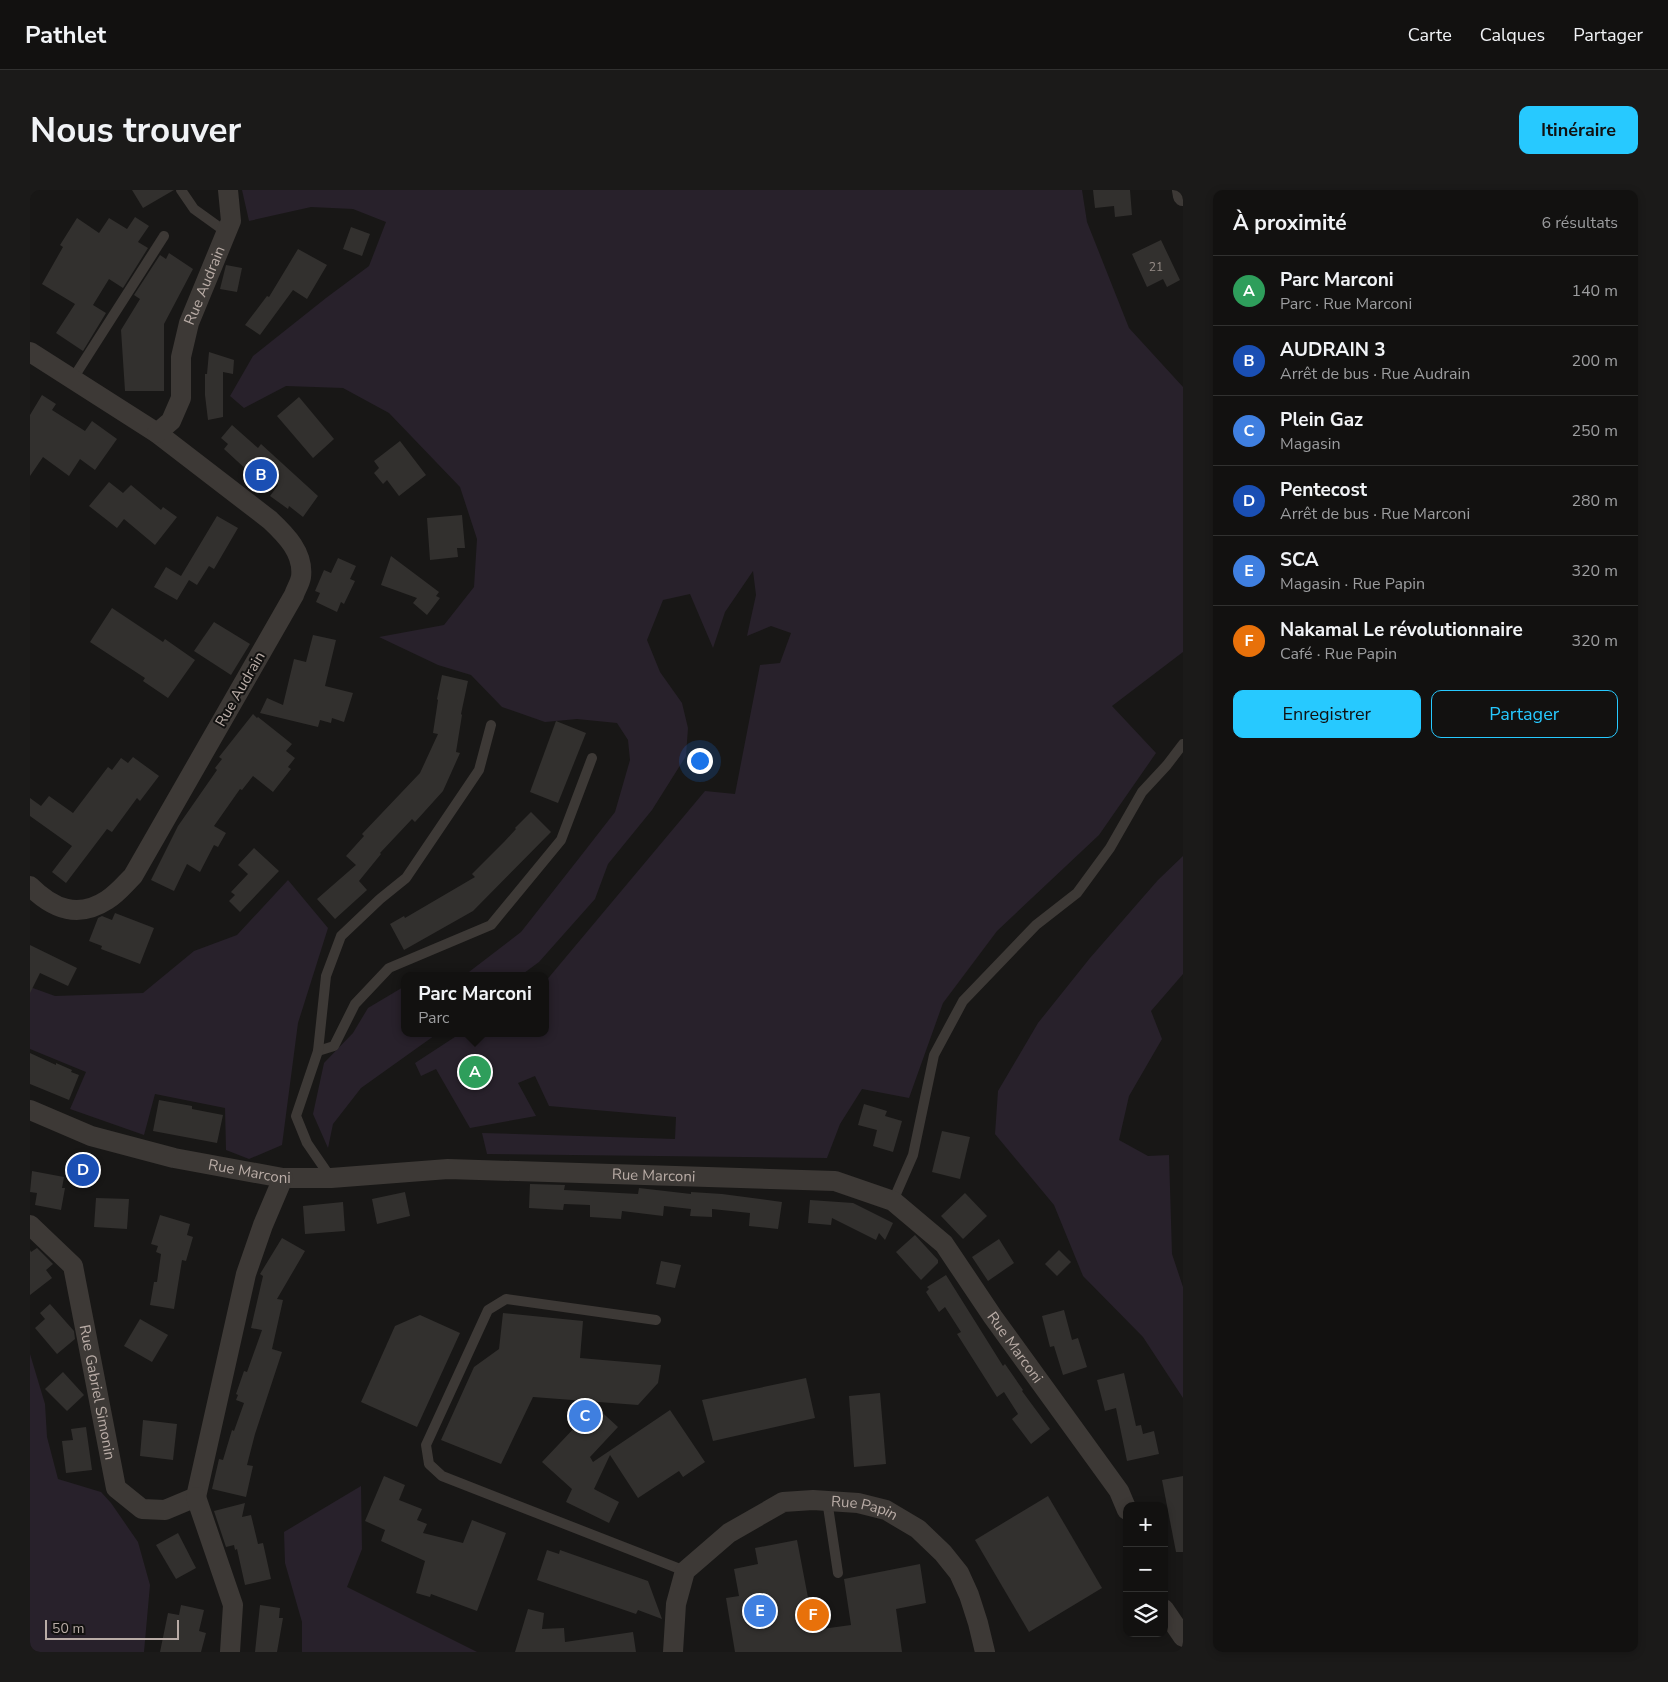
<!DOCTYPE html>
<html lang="fr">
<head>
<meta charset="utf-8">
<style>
  :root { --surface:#121110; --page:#1b1a19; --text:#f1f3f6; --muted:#9c9d9f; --line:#313130; --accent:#27c9ff }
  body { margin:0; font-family:"Nunito Sans",sans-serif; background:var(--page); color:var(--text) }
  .controls { position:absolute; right:15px; bottom:15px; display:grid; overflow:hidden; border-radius:10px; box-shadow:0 2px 8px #0003 }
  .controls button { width:45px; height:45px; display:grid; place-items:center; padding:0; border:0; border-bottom:1px solid var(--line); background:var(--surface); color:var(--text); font:25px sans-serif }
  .scale { position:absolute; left:15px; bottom:12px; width:134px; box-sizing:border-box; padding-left:5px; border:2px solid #b9aca6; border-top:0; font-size:14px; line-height:18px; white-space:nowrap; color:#b9aca6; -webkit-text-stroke:4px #131211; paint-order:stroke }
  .you { position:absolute; left:669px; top:570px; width:18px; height:18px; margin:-12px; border:4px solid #fff; border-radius:50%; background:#1a73e8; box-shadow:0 0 0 8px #1a73e833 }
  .badge { display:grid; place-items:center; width:32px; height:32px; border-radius:50%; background:var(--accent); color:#fff; font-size:16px; font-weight:700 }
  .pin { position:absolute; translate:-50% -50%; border:2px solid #fff; box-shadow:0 1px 5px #0006 }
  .popup { position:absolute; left:371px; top:782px; width:148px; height:65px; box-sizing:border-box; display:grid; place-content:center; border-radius:10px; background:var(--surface); filter:drop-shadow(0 1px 4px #0005); font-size:16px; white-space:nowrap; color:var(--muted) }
  .popup b { font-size:19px; color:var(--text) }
  .popup::after { content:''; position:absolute; left:50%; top:100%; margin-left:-10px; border:10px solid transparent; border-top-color:var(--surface) }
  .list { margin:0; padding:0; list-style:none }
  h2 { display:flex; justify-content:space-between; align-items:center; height:65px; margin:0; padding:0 20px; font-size:21px }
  h2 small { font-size:16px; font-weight:400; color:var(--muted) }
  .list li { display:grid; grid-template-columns:32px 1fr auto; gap:15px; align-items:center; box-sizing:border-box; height:70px; padding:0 20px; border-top:1px solid var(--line) }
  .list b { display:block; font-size:19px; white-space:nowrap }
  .list p { margin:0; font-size:16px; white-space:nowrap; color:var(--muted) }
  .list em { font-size:16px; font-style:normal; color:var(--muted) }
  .actions { display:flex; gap:10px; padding:15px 20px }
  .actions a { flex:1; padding:11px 0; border:1px solid var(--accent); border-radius:10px; text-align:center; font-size:18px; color:var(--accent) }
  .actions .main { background:var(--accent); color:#111 }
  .icon { flex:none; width:28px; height:28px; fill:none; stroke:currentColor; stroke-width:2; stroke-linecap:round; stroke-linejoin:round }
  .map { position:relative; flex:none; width:1153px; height:1462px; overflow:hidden; border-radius:10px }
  header { display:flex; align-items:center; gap:30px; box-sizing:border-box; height:70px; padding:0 25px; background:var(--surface); border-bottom:1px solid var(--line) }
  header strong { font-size:24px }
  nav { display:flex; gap:28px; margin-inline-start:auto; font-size:18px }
  .intro { display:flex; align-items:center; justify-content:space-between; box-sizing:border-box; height:120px; padding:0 30px }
  h1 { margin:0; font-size:35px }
  .button { padding:12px 22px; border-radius:10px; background:var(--accent); color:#111; font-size:18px; font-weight:700 }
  main { display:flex; gap:30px; padding:0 30px }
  aside { flex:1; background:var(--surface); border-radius:10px; box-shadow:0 2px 8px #0003 }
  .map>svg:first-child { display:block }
  .green { fill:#28212b }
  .building { fill:#32302e }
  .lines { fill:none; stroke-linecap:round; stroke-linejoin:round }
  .lane { stroke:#3d3936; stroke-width:10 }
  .street { stroke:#3d3936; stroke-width:20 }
  .labels { text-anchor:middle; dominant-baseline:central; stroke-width:4; stroke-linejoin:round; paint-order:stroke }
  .number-label { font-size:12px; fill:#978d88 }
  .street-label { font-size:15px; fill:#b9aca6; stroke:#131211 }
</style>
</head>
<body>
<header>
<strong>Pathlet</strong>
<nav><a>Carte</a><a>Calques</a><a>Partager</a></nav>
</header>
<div class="intro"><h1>Nous trouver</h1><a class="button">Itinéraire</a></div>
<main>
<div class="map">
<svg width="1153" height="1462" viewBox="0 0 1153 1462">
  <rect width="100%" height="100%" fill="#181716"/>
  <g class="green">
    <path d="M212 0H1052L1057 32 1099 138 1153 197V462L1082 516 1126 563 1069 645 967 741 913 813 879 908 832 899 810 934 797 968 457 964 452 943 645 949 646 927 519 916 505 886 488 893 506 926 440 938 406 879 391 886 385 873 431 843H515V792L675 601 705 604 730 475 750 473 761 443 741 436 717 446 726 405 723 381 695 422 683 458 660 404 633 410 617 450 630 482 652 513 658 538 656 566 622 620 578 674 565 709 509 772 490 786H393L396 784 435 785 491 742 550 667 585 622 600 570 598 550 587 533 547 529 515 532 472 517 441 485 408 475 349 447 414 435 444 397 447 349 430 297 359 223 313 198 256 196 214 218 200 206 223 166 296 108 339 76 356 32 323 19 281 17 219 31Z"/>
    <path d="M1153 666V784L1121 821 1132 849 1099 906 1089 950 1118 966 1139 965 1142 1064 1153 1097V1208L1113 1147 1053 1086 1024 1015 965 944 968 901 1008 833 1060 768 1128 690Z"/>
    <path d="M258 690 298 738 268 833 252 955 219 969 196 960 195 918 125 904 114 945 40 919 56 882 0 859V797L25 806 113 803 164 761 207 745Z"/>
    <path d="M375 796V843H408L331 898 303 934 298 958 283 924 294 873 323 843 338 818Z"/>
    <path d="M0 1164 15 1214 17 1247 28 1289 71 1302 81 1313 108 1352 120 1395 114 1462H0Z"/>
    <path d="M331 1296 332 1359 317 1397 447 1462H272V1432L255 1373 254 1342Z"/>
  </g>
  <g class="building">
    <path d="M102 0H144L113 18Z"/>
    <path d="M1063 0H1100L1102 25 1085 27 1084 16 1065 18Z"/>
    <path d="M105 27 119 36 108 52 118 58 93 98 79 89 63 115 76 123 53 161 26 143 45 114 12 94 33 57 30 55 47 28 69 43 79 28 97 39Z"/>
    <path d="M321 37 340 44 332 66 313 59Z"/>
    <path d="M1131 50 1150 90 1137 97 1133 89 1117 97 1102 64Z"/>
    <path d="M268 59 297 75 277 109 263 100 230 145 215 135 237 106 239 107Z"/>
    <path d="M139 63 163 79 134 134V201H95L91 140 110 109 104 105 130 65 136 69Z"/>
    <path d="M196 75 212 78 207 102 190 99Z"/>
    <path d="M179 162 204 170 203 184 193 182V227L178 230 175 205V184H177Z"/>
    <path d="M12 205 26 214 22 220 55 241 62 231 87 249 65 280 50 269 39 286 13 267 0 286V225Z"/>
    <path d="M269 207 304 249 283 268 247 226Z"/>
    <path d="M202 235 228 258 231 254 288 306 273 327 259 316 258 319 240 306 248 295 226 275 219 282 194 259 198 254 191 248Z"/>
    <path d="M370 251 396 285 369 306 357 290 353 294 344 283 349 278 344 271Z"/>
    <path d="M79 292 93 303 101 295 131 320 133 317 147 327 125 355 94 329 87 338 59 316Z"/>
    <path d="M432 325 435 358H427L428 367 400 370 397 328Z"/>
    <path d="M187 326 208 338 184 379 179 376 167 395 159 390 147 410 124 397 136 377 151 386Z"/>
    <path d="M361 366 409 402 406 406 410 408 397 425 383 413 387 408 351 395Z"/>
    <path d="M308 368 326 376 320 389 325 391 314 414 311 412 307 422 286 412 290 403 285 401 294 380 301 383Z"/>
    <path d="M82 418 133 452 135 449 165 470 138 508 113 491 115 488 60 452Z"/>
    <path d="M184 432 220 454 201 485 164 461Z"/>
    <path d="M283 445 306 450 295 496 323 503 314 532 302 528 301 533 290 530 288 537 230 523 237 508 253 515 264 469 276 472Z"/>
    <path d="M412 485 438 491 431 524 432 525 426 562 430 563 413 601 385 632 382 629 350 663 351 664 329 691 337 700 305 729 287 709 326 675 316 666 334 646 332 644 390 583 408 544 403 543 408 510 407 509Z"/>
    <path d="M223 524 227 528 228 527 262 554 256 561 265 568 258 577 261 579 243 602 223 586 212 600 210 599 184 636 196 643 188 657 184 655 170 682 157 674 144 701 121 690 148 636 187 580 185 578 192 569 189 567Z"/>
    <path d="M526 531 556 543 528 613 500 602Z"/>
    <path d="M103 567 129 586 110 611 107 608 82 642 77 639 36 693 22 682 42 656 0 626V608L11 616 19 606 43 623 78 577 82 580 91 568 98 573Z"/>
    <path d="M501 622 521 642 443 721 374 760 360 734 374 726 375 728 445 687 442 684 474 652 486 639 485 638Z"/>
    <path d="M224 658 249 681 210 722 199 711 205 705 201 702 218 684 208 675Z"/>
    <path d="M85 723 124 738 110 774 71 759 72 756 59 751 68 728 72 726 82 730Z"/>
    <path d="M0 755 47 778 38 796 10 783 0 803Z"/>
    <path d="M0 863 26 875V873L42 880 41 882 49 885 39 910 0 894Z"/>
    <path d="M129 910 162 916V919L193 925 187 953 123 941Z"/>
    <path d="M834 914 857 921 855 926 872 931 863 962 843 956 847 940 828 935Z"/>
    <path d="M912 941 940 947 930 989 902 982Z"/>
    <path d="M2 981 34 987 32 998H35L31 1020 5 1015 7 1003 0 1002Z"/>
    <path d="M500 994 535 995 534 1000 608 1004 609 998 661 1004V1002L692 1004 752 1012 748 1039 719 1036 720 1023 682 1019V1027L660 1026 661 1019 634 1016 633 1026 592 1021 591 1029 560 1027V1015L534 1014 533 1020 499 1018Z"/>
    <path d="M375 1002 380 1026 347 1034 342 1009Z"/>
    <path d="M935 1003 957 1026 933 1049 911 1026Z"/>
    <path d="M66 1008 99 1009 97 1039 64 1037Z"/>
    <path d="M780 1010 823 1013 863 1033 855 1050 849 1043 846 1050 802 1028 801 1035 778 1033Z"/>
    <path d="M313 1012 315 1041 275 1044 273 1016Z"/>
    <path d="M130 1025 160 1034 157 1045 163 1047 156 1071 152 1070 144 1119 120 1115 124 1092H127L131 1064 126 1062 128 1056 121 1054Z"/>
    <path d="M885 1045 908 1070V1073L891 1090 866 1062Z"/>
    <path d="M252 1048 275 1061 247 1109 253 1110 242 1159 252 1162 225 1244 217 1275 223 1276 216 1307 182 1299 189 1269 193 1270 202 1240 204 1241 214 1213 206 1210 208 1205 206 1204 214 1181 217 1182 232 1140 221 1138 233 1086 230 1084Z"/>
    <path d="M969 1049 984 1073 958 1091 942 1067Z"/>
    <path d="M7 1058 23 1074 16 1080 22 1088 0 1105V1060L1 1062Z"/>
    <path d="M1029 1060 1041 1072 1027 1086 1015 1074Z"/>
    <path d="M631 1071 651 1075 645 1098 626 1094Z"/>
    <path d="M916 1085 973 1176 975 1174 993 1200 992 1201 1020 1239 1001 1254 982 1229 988 1224 974 1202 967 1207 927 1144 931 1142 915 1117 909 1122 896 1102 899 1099 897 1097Z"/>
    <path d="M20 1114 44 1141 45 1149 27 1164 5 1138 15 1129 10 1123Z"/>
    <path d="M1034 1120 1042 1150 1048 1148 1057 1177 1033 1185 1024 1156 1020 1157 1012 1126Z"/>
    <path d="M473 1123 553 1131 550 1168 631 1175 628 1193 608 1215 503 1207 471 1274 411 1250 444 1177 469 1159Z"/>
    <path d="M390 1125 430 1143 387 1237 331 1212 365 1136Z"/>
    <path d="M110 1129 138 1145 122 1172 94 1156Z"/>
    <path d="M33 1182 54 1205 37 1221 15 1199Z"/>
    <path d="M1094 1183 1106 1236 1111 1235 1113 1244 1124 1241 1129 1264 1097 1271 1086 1218 1075 1221 1067 1190Z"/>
    <path d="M776 1188 785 1228 683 1251 672 1210Z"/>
    <path d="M850 1203 856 1274 824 1277 819 1206Z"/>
    <path d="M565 1216 588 1237 560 1267 563 1272 640 1220 675 1272 653 1287 649 1281 608 1308 580 1265 564 1299 589 1312 579 1333 536 1312 542 1299 512 1272Z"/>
    <path d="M113 1230 147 1234 143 1270 110 1266Z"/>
    <path d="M56 1237 62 1280 36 1283 32 1251 43 1250 41 1239Z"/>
    <path d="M354 1286 375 1295 369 1310 392 1319 387 1330 397 1334 393 1343 433 1353 442 1330 476 1343 447 1421 401 1404 400 1407 386 1403 395 1371 351 1351 355 1340 335 1331Z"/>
    <path d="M1153 1286V1362H1146L1132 1290Z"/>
    <path d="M1018 1306 1072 1398 999 1442 945 1350Z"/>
    <path d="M215 1313 212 1327 221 1325 228 1354 233 1353 241 1389 215 1395 207 1359 205 1360 204 1355 196 1357 184 1321Z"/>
    <path d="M148 1343 166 1378 146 1389 126 1355Z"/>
    <path d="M767 1350 780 1418 789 1417 792 1439 821 1435 814 1389 890 1374 896 1413 866 1419 872 1462H705L696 1408 709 1406 704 1379 728 1374 725 1358Z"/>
    <path d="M517 1360 529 1364 530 1360 618 1391 632 1429 608 1420 606 1424 507 1390Z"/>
    <path d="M151 1415 174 1420 169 1441 176 1443 171 1462H130L138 1423 149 1425Z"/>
    <path d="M230 1415 250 1418 249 1428H253L247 1462H225Z"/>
    <path d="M498 1419 514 1423 512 1439 534 1438 535 1452 603 1442 606 1462H485Z"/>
  </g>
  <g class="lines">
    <g class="lane">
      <path d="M151 0 164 19 196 42"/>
      <path d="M42 190 134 46"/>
      <path d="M288 861 304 856 325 814 359 778 461 735 531 650 562 568"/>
      <path d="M301 988 277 953 266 926 288 861 296 786 311 746 350 709 376 688 449 580 461 535"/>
      <path d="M863 1011 883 965 904 865 933 811 1006 735 1047 703 1080 658 1112 602 1137 575 1153 554"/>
      <path d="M626 1130 476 1109 458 1120 396 1255 399 1274 412 1286 655 1381"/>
      <path d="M797 1310 808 1383"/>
    </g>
    <g class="street">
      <path d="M1152 0 1153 6"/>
      <path d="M0 162 127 243 240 330C256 345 274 363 271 387 270 393 266 399 264 405L103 686C95 694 87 704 77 710 48 729 23 719 0 696"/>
      <path id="s1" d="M127 243 141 231 151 208V167L159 133 201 31 198 0"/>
      <path id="s2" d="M0 920 61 946 144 968 253 988H301L418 979 805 991 863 1011 914 1054 963 1127 1089 1301 1097 1320"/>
      <path id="s3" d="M0 1035 43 1076 86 1298 112 1319 135 1320 166 1307 216 1084 233 1035 253 988"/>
      <path d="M166 1307 203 1415 200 1462"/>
      <path d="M1134 1419 1153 1447"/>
      <path id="s4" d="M643 1462 646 1414 655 1381 699 1343 753 1312 783 1310 828 1313 856 1320 888 1339 913 1363 929 1383 939 1405 948 1433 955 1462"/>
    </g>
  </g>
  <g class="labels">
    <g class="number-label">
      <text x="1126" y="77">21</text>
    </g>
    <g class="street-label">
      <text stroke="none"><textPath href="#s1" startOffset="160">Rue Audrain</textPath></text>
      <text transform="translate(210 499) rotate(-60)">Rue Audrain</text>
      <text stroke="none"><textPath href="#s2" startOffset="229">Rue Marconi</textPath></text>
      <text stroke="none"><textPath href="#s2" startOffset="634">Rue Marconi</textPath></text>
      <text stroke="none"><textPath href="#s2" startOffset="1069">Rue Marconi</textPath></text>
      <text stroke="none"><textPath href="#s3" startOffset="188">Rue Gabriel Simonin</textPath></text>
      <text stroke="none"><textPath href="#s4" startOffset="285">Rue Papin</textPath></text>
    </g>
  </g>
</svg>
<div class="controls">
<button>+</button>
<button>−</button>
<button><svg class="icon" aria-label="layers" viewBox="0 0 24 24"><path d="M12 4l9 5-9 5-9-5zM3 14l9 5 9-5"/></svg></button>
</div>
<div class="scale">50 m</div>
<div class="you"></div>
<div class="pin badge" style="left:445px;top:882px;background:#2e9e5b">A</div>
<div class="popup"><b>Parc Marconi</b>Parc</div>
<div class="pin badge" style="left:231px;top:285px;background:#1a4fb4">B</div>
<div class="pin badge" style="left:555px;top:1226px;background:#3f7fe0">C</div>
<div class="pin badge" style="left:53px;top:980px;background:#1a4fb4">D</div>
<div class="pin badge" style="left:730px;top:1421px;background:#3f7fe0">E</div>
<div class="pin badge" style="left:783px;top:1425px;background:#e8710a">F</div>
</div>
<aside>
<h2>À proximité<small>6 résultats</small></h2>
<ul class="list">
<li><span class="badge" style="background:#2e9e5b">A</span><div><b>Parc Marconi</b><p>Parc · Rue Marconi</p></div><em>140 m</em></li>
<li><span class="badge" style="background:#1a4fb4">B</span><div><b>AUDRAIN 3</b><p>Arrêt de bus · Rue Audrain</p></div><em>200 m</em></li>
<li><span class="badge" style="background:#3f7fe0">C</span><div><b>Plein Gaz</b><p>Magasin</p></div><em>250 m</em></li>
<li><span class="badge" style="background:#1a4fb4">D</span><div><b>Pentecost</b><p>Arrêt de bus · Rue Marconi</p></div><em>280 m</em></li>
<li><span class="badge" style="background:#3f7fe0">E</span><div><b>SCA</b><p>Magasin · Rue Papin</p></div><em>320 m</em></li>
<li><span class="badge" style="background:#e8710a">F</span><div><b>Nakamal Le révolutionnaire</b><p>Café · Rue Papin</p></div><em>320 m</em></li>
</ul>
<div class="actions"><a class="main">Enregistrer</a><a>Partager</a></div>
</aside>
</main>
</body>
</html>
